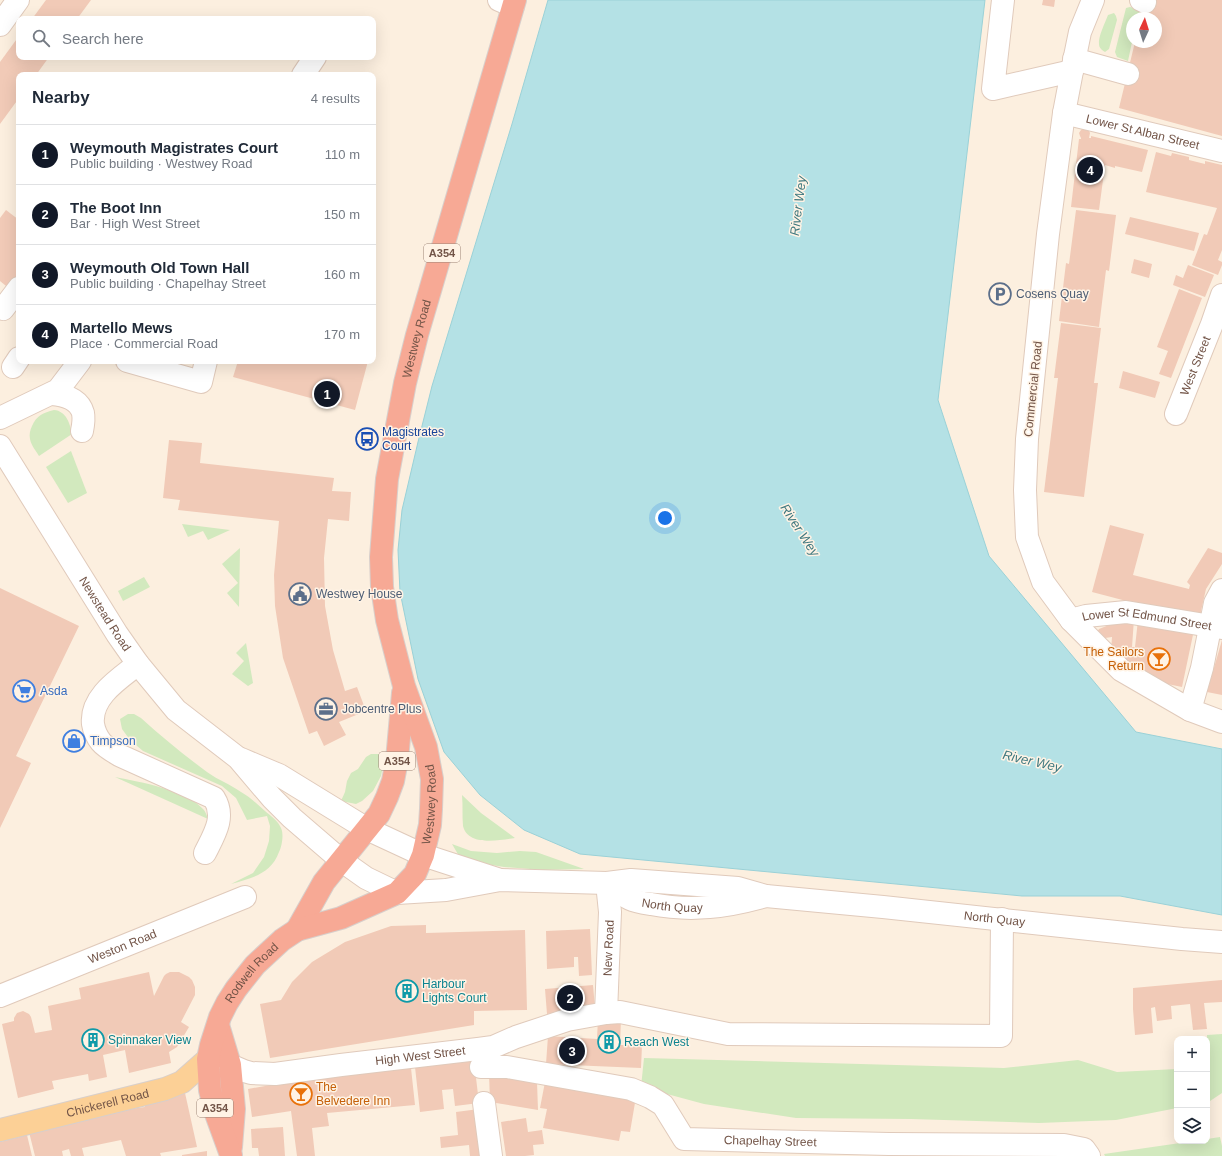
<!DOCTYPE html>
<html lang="en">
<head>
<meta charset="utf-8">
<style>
  :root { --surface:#fff; --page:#f6f6f7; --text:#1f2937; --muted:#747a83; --line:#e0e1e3; --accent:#111827 }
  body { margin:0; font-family:Arial,sans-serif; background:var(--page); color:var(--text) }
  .controls { position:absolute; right:12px; bottom:12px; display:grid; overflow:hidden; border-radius:8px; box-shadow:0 4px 16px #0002 }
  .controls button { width:36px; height:36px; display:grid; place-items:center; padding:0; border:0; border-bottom:1px solid var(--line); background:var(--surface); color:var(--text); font:20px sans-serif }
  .compass { position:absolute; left:1126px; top:12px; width:36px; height:36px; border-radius:50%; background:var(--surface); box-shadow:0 4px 16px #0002; rotate:4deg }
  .you { position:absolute; left:665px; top:518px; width:14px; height:14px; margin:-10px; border:3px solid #fff; border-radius:50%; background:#1a73e8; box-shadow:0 0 0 6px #1a73e833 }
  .badge { display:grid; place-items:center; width:26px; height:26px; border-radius:50%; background:var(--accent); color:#fff; font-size:13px; font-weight:700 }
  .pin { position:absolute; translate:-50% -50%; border:2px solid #fff; box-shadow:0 1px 4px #0006 }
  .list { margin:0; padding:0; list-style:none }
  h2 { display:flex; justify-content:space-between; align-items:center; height:52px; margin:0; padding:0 16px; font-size:17px }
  h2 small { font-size:13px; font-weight:400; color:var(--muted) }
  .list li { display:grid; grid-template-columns:26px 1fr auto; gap:12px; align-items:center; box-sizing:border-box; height:60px; padding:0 16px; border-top:1px solid var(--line) }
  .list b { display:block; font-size:15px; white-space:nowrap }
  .list p { margin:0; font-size:13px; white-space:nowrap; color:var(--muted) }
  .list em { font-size:13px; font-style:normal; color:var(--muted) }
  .icon { flex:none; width:22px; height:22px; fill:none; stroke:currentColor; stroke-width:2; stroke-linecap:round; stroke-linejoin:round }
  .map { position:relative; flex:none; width:1222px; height:1156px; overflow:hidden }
  .search { position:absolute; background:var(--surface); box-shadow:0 4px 16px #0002; left:16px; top:16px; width:360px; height:44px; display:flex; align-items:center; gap:10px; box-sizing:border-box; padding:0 14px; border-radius:8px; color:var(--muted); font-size:15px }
  .panel { position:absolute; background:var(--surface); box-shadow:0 4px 16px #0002; left:16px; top:72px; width:360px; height:292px; border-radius:8px }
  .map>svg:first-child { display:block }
  .green { fill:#d2e9be }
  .water { fill:#b4e1e5; stroke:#9ad1d7 }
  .building { fill:#f1cab7 }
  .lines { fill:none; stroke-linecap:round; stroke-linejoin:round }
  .minor-casing { stroke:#e0cabb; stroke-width:24 }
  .major-casing { stroke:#d8cfcb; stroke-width:24 }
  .highway-casing { stroke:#d8cfcb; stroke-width:24 }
  .minor { stroke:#fff; stroke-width:22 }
  .major { stroke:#fcd096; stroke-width:22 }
  .highway { stroke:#f7a995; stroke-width:22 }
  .labels { text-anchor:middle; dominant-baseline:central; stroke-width:3; stroke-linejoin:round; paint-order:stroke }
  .shield { fill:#fff3e5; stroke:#9c8476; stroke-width:1 }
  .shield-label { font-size:11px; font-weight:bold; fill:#725447 }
  .street-label { font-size:12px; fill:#725447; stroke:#fff3e5 }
  .service-label { font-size:12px; fill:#4e5e75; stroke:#fff3e5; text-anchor:start }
  .transit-label { font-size:12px; fill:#164399; stroke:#fff3e5; text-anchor:start }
  .food-label { font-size:12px; fill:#c56008; stroke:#fff3e5; text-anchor:end }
  .shop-label { font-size:12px; fill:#366cbe; stroke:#fff3e5; text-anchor:start }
  .culture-label { font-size:12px; fill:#0d838f; stroke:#fff3e5; text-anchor:start }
  .water-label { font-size:13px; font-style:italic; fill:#3e787f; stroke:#fff3e5 }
</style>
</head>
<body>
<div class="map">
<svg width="1222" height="1156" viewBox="0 0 1222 1156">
  <rect width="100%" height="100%" fill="#fcefdf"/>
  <g class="green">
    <path d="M1130 7 1135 8 1140 10 1139 18H1132V42L1128 61 1117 57 1115 52 1126 8Z"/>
    <path d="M1114 13 1116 16 1117 20 1109 49 1105 52C1102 50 1099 48 1099 44 1098 37 1105 23 1108 15Z"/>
    <path d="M54 410C66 411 70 423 72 434L39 456C36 451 31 445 30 439 29 435 30 430 32 426 37 415 43 413 54 410Z"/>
    <path d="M71 451 87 493 68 503 46 467Z"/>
    <path d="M182 524 230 530 208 540 203 531 188 537Z"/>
    <path d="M240 548 239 607 227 593 238 583 222 564Z"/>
    <path d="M144 577 150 587 123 601 118 591Z"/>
    <path d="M246 643 253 683 248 686 232 674 244 661 236 653Z"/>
    <path d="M128 714H134L141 718C162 737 184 755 207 772 218 780 230 784 241 792 250 797 257 804 265 811 271 816 278 821 281 828 284 834 282 846 279 852 271 874 252 878 231 884L253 873 264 857 269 841 270 826 267 816 247 820 236 798 222 786 143 751 130 740 122 729 120 719Z"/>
    <path d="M371 754H379L385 757 381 776 373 791 362 801 356 804 341 801 345 792 347 781 351 773 358 769 366 757Z"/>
    <path d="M115 777C140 782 187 790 204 810 206 813 207 816 208 819Z"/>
    <path d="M462 795 481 813 515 838C500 840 468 847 463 826 462 816 463 805 462 795Z"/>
    <path d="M452 844 471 851 497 853 520 851 536 852 584 869 543 870 504 867 473 862 459 856Z"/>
    <path d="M1222 1034V1093L1207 1103V1067H1208L1207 1035Z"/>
    <path d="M644 1058 1004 1068 1078 1060 1117 1072 1177 1069V1108L1116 1120 1039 1123 911 1119 796 1118 704 1104 641 1087Z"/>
    <path d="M1220 1137 1222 1146V1156H1105L1104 1154 1194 1141H1207V1139Z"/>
  </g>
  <path class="water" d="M548 0H985L938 400 989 556 1136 732 1222 749V915L1120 896H1022L580 854 524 830 480 795 444 752 418 679 400 592 398 550 402 510 418 442 432 386 512 124Z"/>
  <g class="building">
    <path d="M46 0H91L77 19H32Z"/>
    <path d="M1043 0H1055L1054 7 1042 5Z"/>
    <path d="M1145 0H1222V136L1119 108 1135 42H1156V18H1141Z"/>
    <path d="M19 36V57H49L36 75H19V98L0 124V62Z"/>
    <path d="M1084 128 1089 131 1090 133 1089 138H1091V136L1148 150 1142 172 1115 166V168L1105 165 1099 210 1071 207 1079 139H1081V138L1080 136 1079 133 1081 130Z"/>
    <path d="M1156 152 1171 156 1172 153 1189 157V160L1205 164V161L1222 165V250L1218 260 1222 262V265L1218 275 1192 265 1204 234 1207 235 1217 208 1146 192Z"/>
    <path d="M6 210 19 220V279L11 290 0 281V218Z"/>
    <path d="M1076 210 1116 215 1109 271 1106 270 1099 327 1059 321 1066 263 1069 264Z"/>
    <path d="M1130 217 1199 233 1194 251 1125 234Z"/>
    <path d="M1134 259 1152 264 1149 278 1131 273Z"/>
    <path d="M1188 265 1214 275 1205 297 1173 285 1176 275 1183 278Z"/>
    <path d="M1179 289 1202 298 1171 378 1159 374 1168 351 1157 347Z"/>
    <path d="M1061 323 1101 328 1094 383H1098L1084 497 1044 492 1058 378H1054Z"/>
    <path d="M238 361H368L355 410 233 377Z"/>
    <path d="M1123 371 1160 382 1155 398 1119 388Z"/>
    <path d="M169 440 202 443 200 463 334 478 332 491 351 492 349 521 328 519 324 558 325 606 333 650 345 691 357 687 366 711 339 722 346 735 324 746 317 731 309 734 283 658 275 606 274 575 279 521 178 510 180 500 163 498Z"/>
    <path d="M1110 525 1144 534 1133 575 1189 589 1190 585 1187 582 1208 548 1222 553V564L1206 589 1199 620 1092 592Z"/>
    <path d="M0 588 79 626 16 756 31 763 0 828Z"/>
    <path d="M1134 619 1132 647H1135L1138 620 1194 630 1182 687 1148 680 1111 652 1112 637 1105 638 1102 645 1094 637 1099 629 1114 623Z"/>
    <path d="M1222 640V695L1207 692Z"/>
    <path d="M67 732 84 741 80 749 63 740Z"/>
    <path d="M426 925V933L525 930 527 1010 474 1011V1025L270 1058 260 1004 281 1000 292 982 312 962 345 942 391 926Z"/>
    <path d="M590 929 592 975 579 976 578 957H574V967L547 969 546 931Z"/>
    <path d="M149 972 154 996 164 976 166 974 170 972H179L189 977 192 980 195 987V995L181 1022 189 1027 177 1047 169 1052 171 1063 129 1073 125 1050 103 1055 107 1077 89 1081 88 1074 52 1081 54 1089 18 1098 2 1024 14 1021V1018L17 1013 23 1011 29 1014 31 1017 35 1033 52 1030 48 1006 81 999 79 988Z"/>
    <path d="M1222 980V1002L1204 1003 1207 1029 1193 1030 1190 1004 1171 1006 1172 1019 1157 1021 1155 1007 1151 1008 1153 1033 1135 1035 1133 1009V988Z"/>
    <path d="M593 985 595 1008 547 1014 545 989Z"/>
    <path d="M598 1018 621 1019 620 1045H642L641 1068 546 1064 548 1036 597 1039Z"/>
    <path d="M474 1061 479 1103 455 1106 453 1089 442 1090 444 1109 420 1112 415 1067Z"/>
    <path d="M411 1068 415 1105 327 1113 329 1126 312 1128 315 1156H297L291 1111 252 1117 248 1089 321 1076Z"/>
    <path d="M489 1073 537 1082 538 1110 490 1102Z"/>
    <path d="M545 1082 636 1097 630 1132 621 1131 619 1141 543 1128 547 1109 540 1108Z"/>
    <path d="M185 1093 197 1147 160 1153 161 1156H126L121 1140 82 1148 84 1156H71L69 1149 62 1151 63 1156H35L29 1132 92 1114 145 1107 144 1101Z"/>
    <path d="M479 1109 484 1156H470L469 1145 441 1148 440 1137 458 1135 456 1112Z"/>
    <path d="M526 1118 528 1132 542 1130 544 1144 533 1145 534 1155 525 1156H506L501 1122Z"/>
    <path d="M283 1127 285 1156H259L258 1148H252L251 1129Z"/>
    <path d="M27 1135 32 1156H0V1142Z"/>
    <path d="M207 1151V1156H182V1155Z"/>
  </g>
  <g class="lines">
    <g class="minor-casing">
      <g id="minor">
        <path d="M499 0 513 6"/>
        <path d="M1003 0 993 89 1072 71"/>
        <path d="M1093 0 1080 32 1072 71 1064 113 1048 234 1027 439 1025 490 1027 537 1043 582 1071 620 1121 670 1190 710 1222 722"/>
        <path d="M1141 0 1145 2"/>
        <path d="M0 25 18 0"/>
        <path d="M1074 59 1128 74"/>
        <path d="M303 75 315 57"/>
        <path id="s1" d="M1064 113 1222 151"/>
        <path d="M0 308 3 309 19 288"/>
        <path d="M127 361 201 382 206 361"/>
        <path d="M13 367 19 358"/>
        <path d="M52 394C64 395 79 399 83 413 84 418 83 426 82 431"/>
        <path id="s2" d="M1176 414 1212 324 1222 295"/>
        <path d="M0 418 58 390 80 361"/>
        <path id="s3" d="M0 446 117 634 138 664 176 710 238 758 272 798 292 818 342 861 366 878 397 893 446 890 500 880 607 883 631 880 738 888 766 896 883 907 1182 939 1222 942"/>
        <path id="s4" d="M1071 620 1086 616 1126 612 1222 628"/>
        <path d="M138 664C119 679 90 697 93 724 94 730 97 737 101 742 106 748 114 752 121 756L214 798C226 817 214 835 205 853"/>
        <path d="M1190 710 1202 668 1215 603 1222 590"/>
        <path d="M241 759 279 775 367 829 423 855 497 879"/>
        <path id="s5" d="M607 883C614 888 622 895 630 899 636 902 644 903 651 904 692 912 727 907 766 896"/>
        <path id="s6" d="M0 996 245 897"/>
        <path id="s7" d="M606 1013 610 912 607 883"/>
        <path id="s8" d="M230 1065 244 1071 251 1073 275 1074 341 1065 478 1049 493 1047 516 1037 567 1020 606 1013 620 1012 728 1034 1001 1036 1002 919"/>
        <path id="s9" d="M481 1067H507L631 1089 650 1097 663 1105 684 1139 889 1144 1064 1145 1084 1149 1089 1156"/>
        <path d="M484 1103 491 1156"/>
      </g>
    </g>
    <g class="major-casing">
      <g id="major">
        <path id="s10" d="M0 1130 165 1089 182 1082 208 1059"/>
      </g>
    </g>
    <g class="highway-casing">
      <g id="highway">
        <path d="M297 930 324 882 379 814 387 797 393 781 397 760 403 693"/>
        <path d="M218 1025 230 1065 234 1109 231 1147"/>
        <path id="s11" d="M231 1155 216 1114 210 1090 208 1059 211 1045 220 1017 227 1003 236 989 255 965 282 940 297 930 341 918 397 893 415 874 423 855 430 825 431 809 432 779 426 747 404 686 387 620 382 587 381 557 387 479 405 383 417 335 515 0"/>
      </g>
    </g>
    <use href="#minor" class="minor"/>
    <use href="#major" class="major"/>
    <use href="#highway" class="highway"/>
  </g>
  <defs>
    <g id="parking-ring" transform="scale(1.15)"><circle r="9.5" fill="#fff3e5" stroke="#5c6f8a" stroke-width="1.5"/><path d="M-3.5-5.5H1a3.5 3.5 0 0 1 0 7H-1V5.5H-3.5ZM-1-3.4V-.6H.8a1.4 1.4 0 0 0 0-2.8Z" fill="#5c6f8a"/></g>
    <g id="bus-ring" transform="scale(1.15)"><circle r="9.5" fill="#fff3e5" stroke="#1a4fb4" stroke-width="1.5"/><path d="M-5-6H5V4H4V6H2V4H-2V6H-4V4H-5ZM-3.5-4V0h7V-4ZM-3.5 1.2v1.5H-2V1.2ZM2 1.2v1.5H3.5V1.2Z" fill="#1a4fb4"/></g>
    <g id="civic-ring" transform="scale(1.15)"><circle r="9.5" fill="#fff3e5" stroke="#5c6f8a" stroke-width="1.5"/><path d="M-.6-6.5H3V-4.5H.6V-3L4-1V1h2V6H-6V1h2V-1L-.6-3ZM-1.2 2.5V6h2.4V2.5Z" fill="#5c6f8a"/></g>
    <g id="bar-ring" transform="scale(1.15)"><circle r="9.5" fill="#fff3e5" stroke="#e8710a" stroke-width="1.5"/><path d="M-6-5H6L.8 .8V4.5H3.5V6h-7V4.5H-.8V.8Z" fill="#e8710a"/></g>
    <g id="supermarket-ring" transform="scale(1.15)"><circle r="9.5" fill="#fff3e5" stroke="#3f7fe0" stroke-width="1.5"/><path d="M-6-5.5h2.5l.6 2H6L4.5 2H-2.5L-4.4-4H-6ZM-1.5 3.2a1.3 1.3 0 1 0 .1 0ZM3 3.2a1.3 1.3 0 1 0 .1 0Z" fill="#3f7fe0"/></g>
    <g id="office-ring" transform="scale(1.15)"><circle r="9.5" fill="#fff3e5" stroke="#5c6f8a" stroke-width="1.5"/><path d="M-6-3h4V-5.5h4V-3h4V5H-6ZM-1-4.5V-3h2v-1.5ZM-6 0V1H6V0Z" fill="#5c6f8a"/></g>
    <g id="shop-ring" transform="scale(1.15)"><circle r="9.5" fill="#fff3e5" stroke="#3f7fe0" stroke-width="1.5"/><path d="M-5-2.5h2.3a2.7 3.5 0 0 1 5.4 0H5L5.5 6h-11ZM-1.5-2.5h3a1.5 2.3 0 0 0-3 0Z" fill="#3f7fe0"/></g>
    <g id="building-ring" transform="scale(1.15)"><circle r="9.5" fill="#fff3e5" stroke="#0f9aa8" stroke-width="1.5"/><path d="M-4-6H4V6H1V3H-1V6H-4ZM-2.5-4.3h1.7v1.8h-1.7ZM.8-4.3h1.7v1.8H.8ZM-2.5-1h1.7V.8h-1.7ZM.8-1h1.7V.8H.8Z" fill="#0f9aa8"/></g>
  </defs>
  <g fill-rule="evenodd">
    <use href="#parking-ring" x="1000" y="294"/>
    <use href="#bus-ring" x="367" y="439"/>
    <use href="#civic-ring" x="300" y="594"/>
    <use href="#bar-ring" x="1159" y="659"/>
    <use href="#supermarket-ring" x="24" y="691"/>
    <use href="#office-ring" x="326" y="709"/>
    <use href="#shop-ring" x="74" y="741"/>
    <use href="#building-ring" x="407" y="991"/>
    <use href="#building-ring" x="93" y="1040"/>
    <use href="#building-ring" x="609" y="1042"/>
    <use href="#bar-ring" x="301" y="1094"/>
  </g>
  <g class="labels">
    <g class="shield">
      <rect x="424" y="244" width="36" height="18" rx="3"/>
      <rect x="379" y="752" width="36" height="18" rx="3"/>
      <rect x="197" y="1099" width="36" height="18" rx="3"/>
    </g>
    <g class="shield-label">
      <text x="442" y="253">A354</text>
      <text x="397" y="761">A354</text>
      <text x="215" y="1108">A354</text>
    </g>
    <g class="street-label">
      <text stroke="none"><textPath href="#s1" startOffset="81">Lower St Alban Street</textPath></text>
      <text stroke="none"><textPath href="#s11" startOffset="942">Westwey Road</textPath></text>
      <text stroke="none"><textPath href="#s2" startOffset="52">West Street</textPath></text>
      <text transform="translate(1033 389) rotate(-84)">Commercial Road</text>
      <text stroke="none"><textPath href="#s3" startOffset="198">Newstead Road</textPath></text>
      <text stroke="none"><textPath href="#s4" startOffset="77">Lower St Edmund Street</textPath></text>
      <text stroke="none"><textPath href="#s11" startOffset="466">Westwey Road</textPath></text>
      <text stroke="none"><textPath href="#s5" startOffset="71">North Quay</textPath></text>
      <text stroke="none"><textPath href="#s3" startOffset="1208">North Quay</textPath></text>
      <text stroke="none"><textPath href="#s6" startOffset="132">Weston Road</textPath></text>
      <text stroke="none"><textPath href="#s7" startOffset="65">New Road</textPath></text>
      <text stroke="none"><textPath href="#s11" startOffset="198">Rodwell Road</textPath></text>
      <text stroke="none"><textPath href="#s8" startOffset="193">High West Street</textPath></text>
      <text stroke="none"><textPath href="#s10" startOffset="111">Chickerell Road</textPath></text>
      <text stroke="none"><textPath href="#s9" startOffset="314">Chapelhay Street</textPath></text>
    </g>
    <g class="service-label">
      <text x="1016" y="294">Cosens Quay</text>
      <text x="316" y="594">Westwey House</text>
      <text x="342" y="709">Jobcentre Plus</text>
    </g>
    <g class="transit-label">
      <text x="382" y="432">Magistrates<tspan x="382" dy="14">Court</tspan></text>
    </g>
    <g class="food-label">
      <text x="1144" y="652">The Sailors<tspan x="1144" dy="14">Return</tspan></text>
      <text x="316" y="1087" text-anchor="start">The<tspan x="316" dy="14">Belvedere Inn</tspan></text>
    </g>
    <g class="shop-label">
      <text x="40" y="691">Asda</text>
      <text x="90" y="741">Timpson</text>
    </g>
    <g class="culture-label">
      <text x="422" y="984">Harbour<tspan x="422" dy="14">Lights Court</tspan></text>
      <text x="108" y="1040">Spinnaker View</text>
      <text x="624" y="1042">Reach West</text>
    </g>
    <g class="water-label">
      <text transform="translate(798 206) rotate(-83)">River Wey</text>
      <text transform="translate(800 530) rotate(57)">River Wey</text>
      <text transform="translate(1032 761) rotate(13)">River Wey</text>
    </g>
  </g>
</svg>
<div class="controls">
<button>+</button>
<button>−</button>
<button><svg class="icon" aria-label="layers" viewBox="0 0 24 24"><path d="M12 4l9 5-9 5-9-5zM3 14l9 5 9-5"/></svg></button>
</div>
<svg class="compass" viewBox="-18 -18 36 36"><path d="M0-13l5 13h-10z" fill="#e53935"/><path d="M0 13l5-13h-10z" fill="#747a83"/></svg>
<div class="you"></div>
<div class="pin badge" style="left:327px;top:394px">1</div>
<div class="pin badge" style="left:570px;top:998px">2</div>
<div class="pin badge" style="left:572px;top:1051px">3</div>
<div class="pin badge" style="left:1090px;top:170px">4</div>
<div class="search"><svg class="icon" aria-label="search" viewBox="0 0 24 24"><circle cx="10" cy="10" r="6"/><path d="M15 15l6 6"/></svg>Search here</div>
<section class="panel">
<h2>Nearby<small>4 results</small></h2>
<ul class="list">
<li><span class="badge">1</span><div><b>Weymouth Magistrates Court</b><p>Public building · Westwey Road</p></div><em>110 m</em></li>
<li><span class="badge">2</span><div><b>The Boot Inn</b><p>Bar · High West Street</p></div><em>150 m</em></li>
<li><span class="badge">3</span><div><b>Weymouth Old Town Hall</b><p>Public building · Chapelhay Street</p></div><em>160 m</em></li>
<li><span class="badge">4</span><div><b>Martello Mews</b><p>Place · Commercial Road</p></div><em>170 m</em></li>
</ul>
</section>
</div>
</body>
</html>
